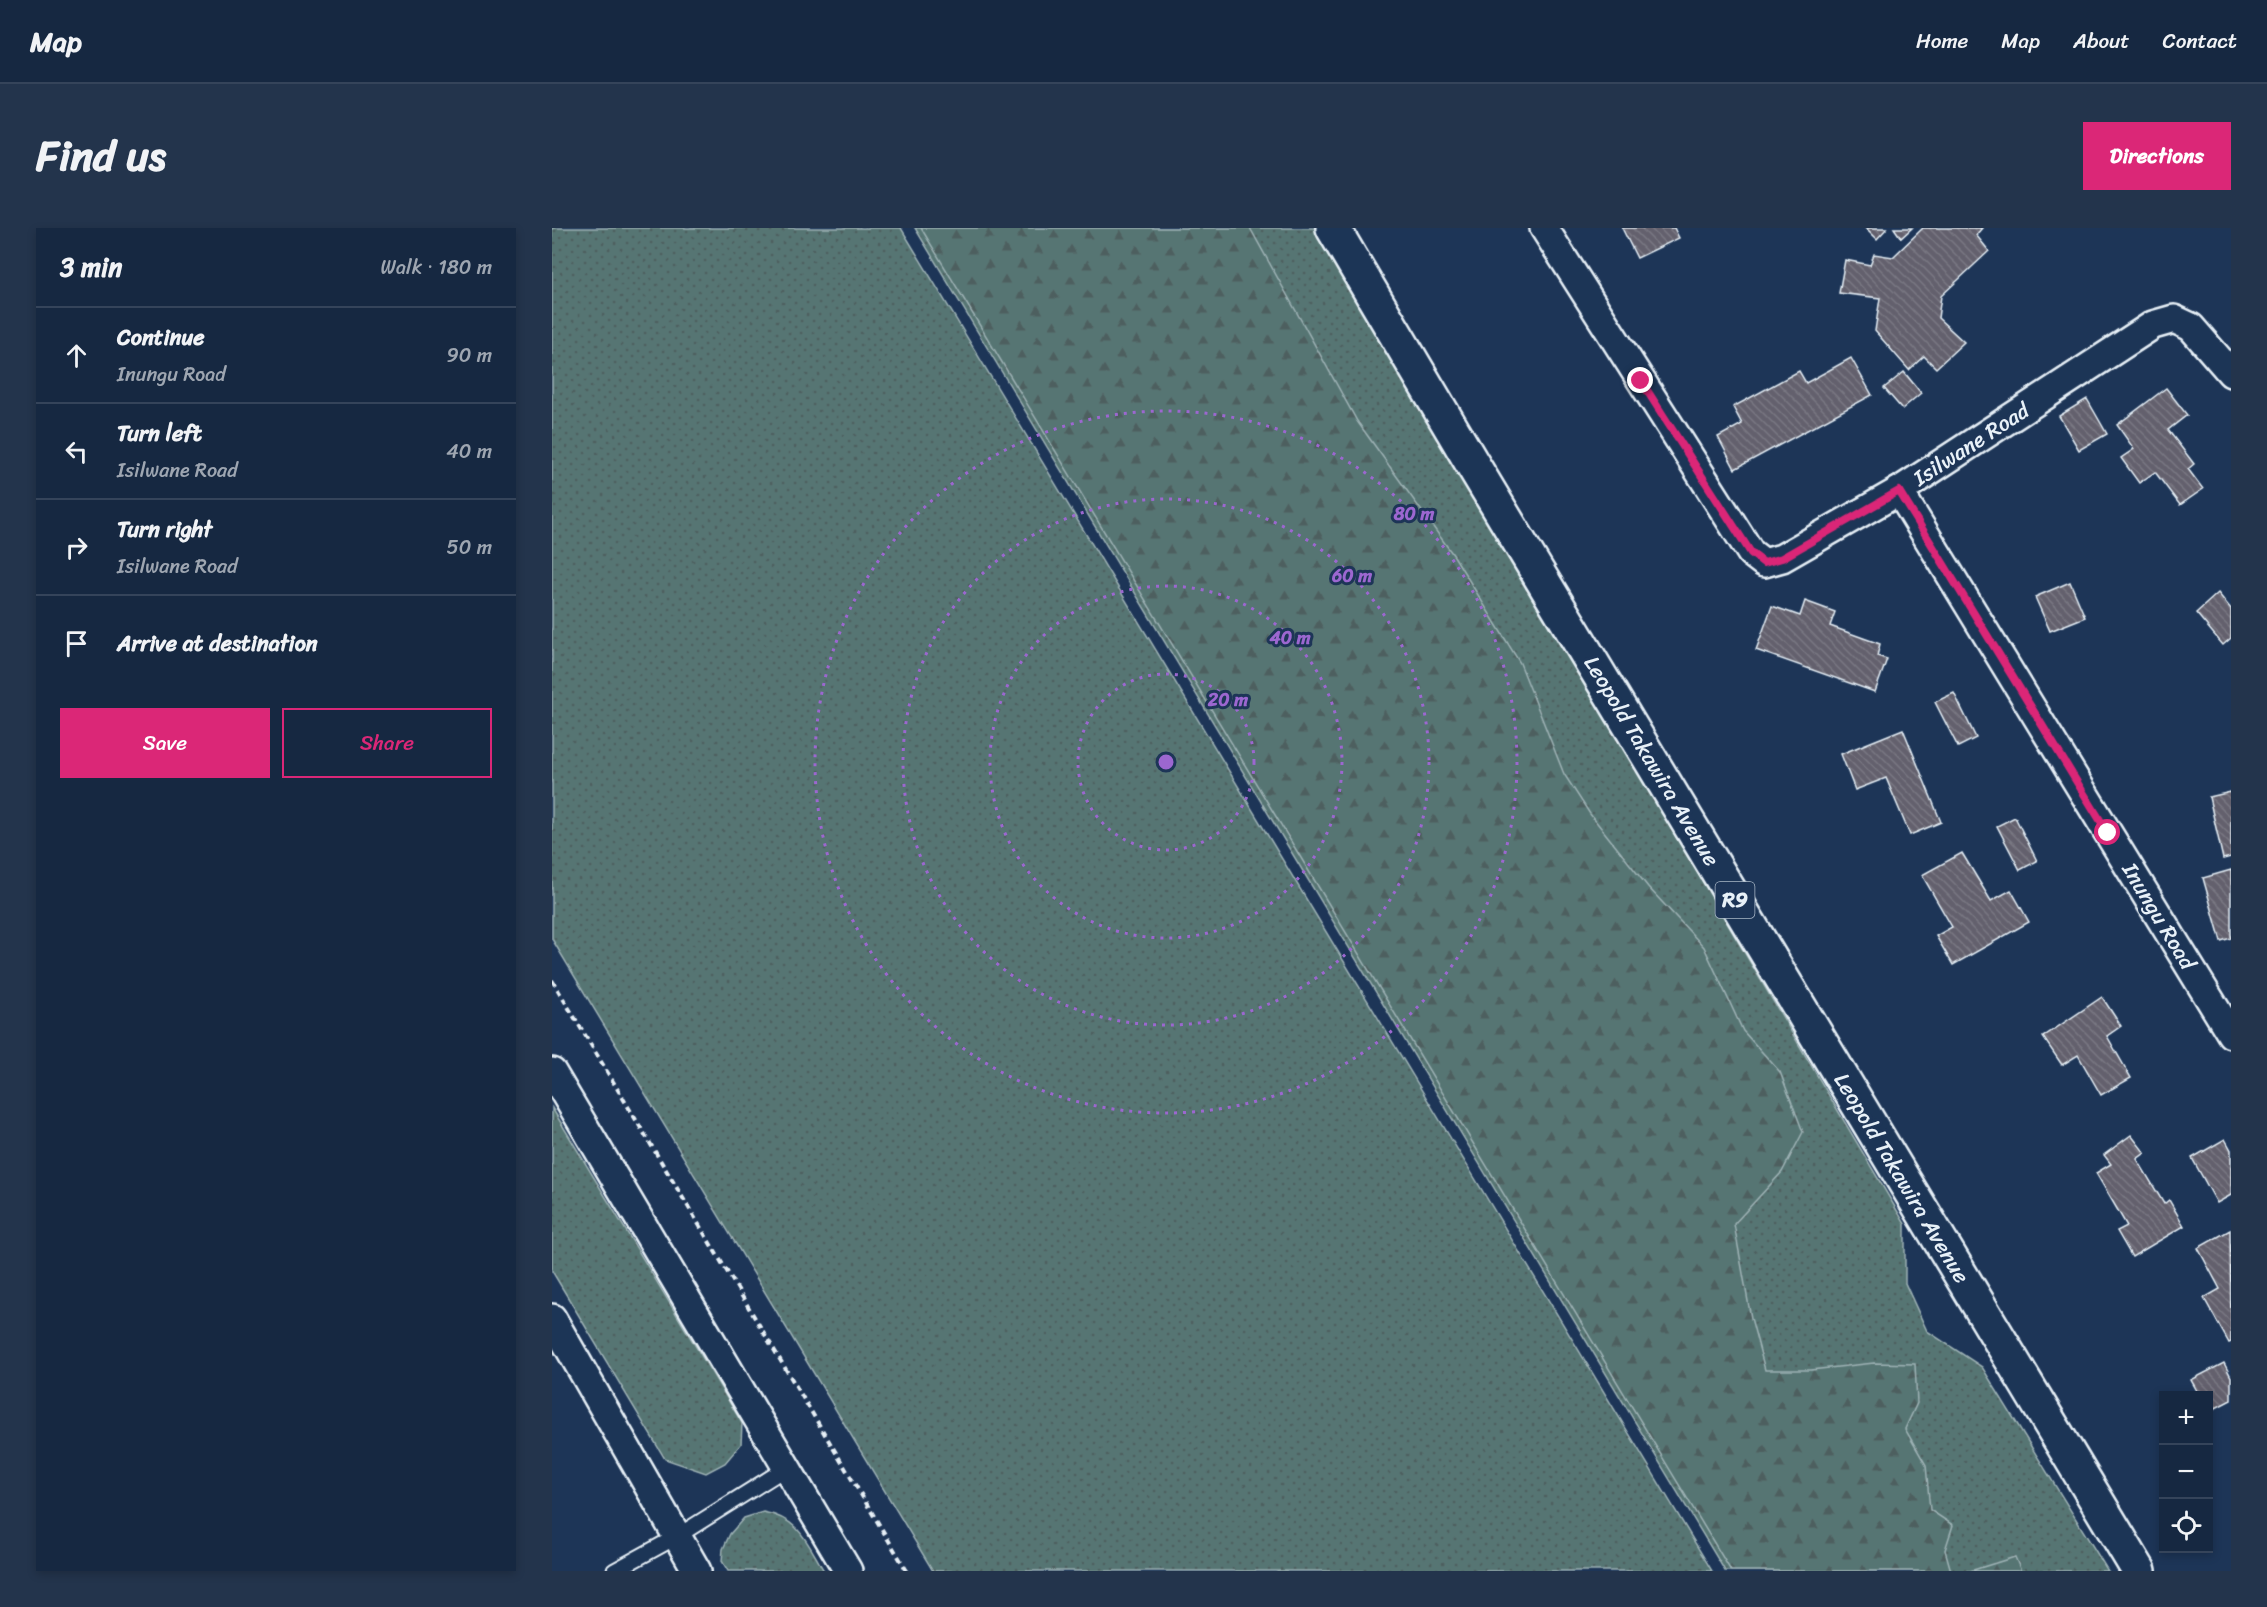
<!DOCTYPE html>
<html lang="en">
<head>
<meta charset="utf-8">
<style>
  :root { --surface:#162841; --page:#23344c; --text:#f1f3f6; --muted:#9ea6b1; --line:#35445a; --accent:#db2777 }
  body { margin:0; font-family:Sriracha,sans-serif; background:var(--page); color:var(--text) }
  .controls { position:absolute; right:18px; bottom:18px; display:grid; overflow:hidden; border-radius:0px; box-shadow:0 3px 9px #0003 }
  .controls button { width:54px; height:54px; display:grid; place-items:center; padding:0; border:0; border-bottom:2px solid var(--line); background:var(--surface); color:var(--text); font:30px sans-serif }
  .stop { position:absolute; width:18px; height:18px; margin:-14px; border:4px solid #db2777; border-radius:50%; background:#fff }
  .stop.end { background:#db2777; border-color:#fff; box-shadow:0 2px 6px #0008 }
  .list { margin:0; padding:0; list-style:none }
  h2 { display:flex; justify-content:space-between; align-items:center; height:78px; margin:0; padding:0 24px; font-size:26px }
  h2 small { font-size:20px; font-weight:400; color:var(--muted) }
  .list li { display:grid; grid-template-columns:39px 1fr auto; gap:18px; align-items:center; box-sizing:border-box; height:96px; padding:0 24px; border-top:2px solid var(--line) }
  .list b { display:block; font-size:22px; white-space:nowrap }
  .list p { margin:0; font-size:20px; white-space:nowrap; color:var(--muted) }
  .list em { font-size:20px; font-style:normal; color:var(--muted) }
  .actions { display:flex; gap:12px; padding:18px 24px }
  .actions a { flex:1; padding:14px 0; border:2px solid var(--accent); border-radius:0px; text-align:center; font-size:21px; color:var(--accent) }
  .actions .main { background:var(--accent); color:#fff }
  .icon { flex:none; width:33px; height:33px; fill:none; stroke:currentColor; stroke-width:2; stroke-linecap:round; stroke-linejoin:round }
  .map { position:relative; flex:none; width:1679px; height:1343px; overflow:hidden; border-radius:0px }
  header { display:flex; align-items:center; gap:36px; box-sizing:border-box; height:84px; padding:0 30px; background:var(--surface); border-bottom:2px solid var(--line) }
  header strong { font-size:28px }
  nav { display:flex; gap:33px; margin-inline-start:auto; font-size:21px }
  .intro { display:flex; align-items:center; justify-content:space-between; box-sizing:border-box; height:144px; padding:0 36px }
  h1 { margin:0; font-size:42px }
  .button { padding:15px 27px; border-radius:0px; background:var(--accent); color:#fff; font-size:21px; font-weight:700 }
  main { display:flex; gap:36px; padding:0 36px }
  aside { flex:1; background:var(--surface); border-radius:0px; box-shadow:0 3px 9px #0003 }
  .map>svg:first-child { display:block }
  .grass { fill:url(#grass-dots); stroke:#9fb3b6; stroke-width:1.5 }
  .forest { fill:url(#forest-firs); stroke:#9fb3b6; stroke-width:1.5 }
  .building { fill:url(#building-back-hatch); stroke:#e8f1f8; stroke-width:1.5 }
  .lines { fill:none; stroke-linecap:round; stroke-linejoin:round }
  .lane-casing { stroke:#e8f1f8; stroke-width:18 }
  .street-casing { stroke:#e8f1f8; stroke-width:32 }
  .highway-casing { stroke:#e8f1f8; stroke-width:38 }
  .path { stroke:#e8f1f8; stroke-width:4; stroke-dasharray:6 4.5; stroke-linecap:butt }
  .lane { stroke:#1d3557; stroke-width:14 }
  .street { stroke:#1d3557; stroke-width:27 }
  .highway { stroke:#1d3557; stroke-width:33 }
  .route { stroke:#db2777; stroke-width:8 }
  .ring { fill:none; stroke:#9c67d0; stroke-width:3; stroke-dasharray:3 6 }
  .labels { text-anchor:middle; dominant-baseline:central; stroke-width:6; stroke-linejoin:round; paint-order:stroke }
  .shield { fill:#1d3557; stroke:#abb9c8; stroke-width:1.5 }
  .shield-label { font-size:21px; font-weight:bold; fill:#e8f1f8 }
  .street-label { font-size:22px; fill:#e8f1f8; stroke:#1d3557 }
  .centre { fill:#9c67d0; stroke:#1d3557; stroke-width:3 }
  .ring-label { font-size:18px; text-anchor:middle; font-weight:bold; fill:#9c67d0; stroke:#1d3557; stroke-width:6; stroke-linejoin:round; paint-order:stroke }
</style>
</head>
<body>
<header>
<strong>Map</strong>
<nav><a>Home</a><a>Map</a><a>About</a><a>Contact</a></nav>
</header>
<div class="intro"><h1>Find us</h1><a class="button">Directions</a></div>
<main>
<aside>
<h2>3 min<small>Walk · 180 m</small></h2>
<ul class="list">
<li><svg class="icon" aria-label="ahead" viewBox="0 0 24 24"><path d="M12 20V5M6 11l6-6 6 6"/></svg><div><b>Continue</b><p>Inungu Road</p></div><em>90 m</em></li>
<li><svg class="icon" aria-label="left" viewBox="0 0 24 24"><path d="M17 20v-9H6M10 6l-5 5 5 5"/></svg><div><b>Turn left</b><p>Isilwane Road</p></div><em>40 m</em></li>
<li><svg class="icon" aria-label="right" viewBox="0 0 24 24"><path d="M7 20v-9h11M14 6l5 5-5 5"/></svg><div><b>Turn right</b><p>Isilwane Road</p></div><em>50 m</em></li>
<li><svg class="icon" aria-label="arrive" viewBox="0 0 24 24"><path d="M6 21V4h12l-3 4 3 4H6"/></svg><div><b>Arrive at destination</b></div></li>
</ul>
<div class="actions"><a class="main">Save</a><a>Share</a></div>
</aside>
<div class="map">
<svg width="1679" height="1343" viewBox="0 0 1679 1343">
  <defs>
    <pattern id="grass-dots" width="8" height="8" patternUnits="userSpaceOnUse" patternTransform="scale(1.5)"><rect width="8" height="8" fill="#567573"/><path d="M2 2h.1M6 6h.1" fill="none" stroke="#4e5e5e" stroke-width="1.8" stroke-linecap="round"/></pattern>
    <pattern id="forest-firs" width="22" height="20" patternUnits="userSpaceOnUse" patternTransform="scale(1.5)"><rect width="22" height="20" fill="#567573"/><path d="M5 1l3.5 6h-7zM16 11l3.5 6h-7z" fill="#4e5e5e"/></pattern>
    <pattern id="building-back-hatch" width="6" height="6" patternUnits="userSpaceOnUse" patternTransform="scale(1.5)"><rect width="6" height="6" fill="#63616d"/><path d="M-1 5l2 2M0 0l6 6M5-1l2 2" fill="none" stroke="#797883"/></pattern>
  </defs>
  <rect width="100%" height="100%" fill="#1d3557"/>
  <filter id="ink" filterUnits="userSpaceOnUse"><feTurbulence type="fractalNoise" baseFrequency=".0167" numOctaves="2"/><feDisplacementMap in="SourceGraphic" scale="12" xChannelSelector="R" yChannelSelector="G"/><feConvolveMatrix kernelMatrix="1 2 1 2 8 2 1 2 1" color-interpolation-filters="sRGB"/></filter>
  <g filter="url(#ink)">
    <g class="grass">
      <path d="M0 0H349L1160 1343H381L0 711Z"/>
      <path d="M363 0H764L1353 996V1055L1375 1103 1430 1139 1556 1343H1173Z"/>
      <path d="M0 880 190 1195 189 1216 173 1235 154 1245 113 1231 0 1043Z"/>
      <path d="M211 1284C248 1291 254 1313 272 1343H176L170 1333 171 1321 178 1306 192 1290Z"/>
    </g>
    <g class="forest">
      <path d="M369 0H698L805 193 902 328 968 435 1012 546 1038 586 1096 659 1152 719 1191 803 1228 844 1251 904 1230 944 1182 996 1199 1090 1213 1142H1259L1322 1135 1363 1136 1365 1175 1353 1201 1374 1237 1378 1282 1401 1297 1393 1322 1399 1343H1179Z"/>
      <path d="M1463 1329 1469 1343H1418Z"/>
    </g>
    <g class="building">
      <path d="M1070 0H1122L1127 10 1085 30Z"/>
      <path d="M1314 0H1335L1325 11Z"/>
      <path d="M1342 0H1360L1349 10Z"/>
      <path d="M1371 0H1430L1424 7 1437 23 1389 68 1386 90 1412 114 1384 140 1372 128 1357 142 1323 103 1328 70 1287 65 1293 32 1318 37 1322 26 1341 29Z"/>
      <path d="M1299 130 1320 167 1183 241 1166 209 1190 196 1181 179 1247 143 1254 155Z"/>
      <path d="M1352 144 1369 165 1350 181 1332 160Z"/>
      <path d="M1614 160 1635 187 1616 202 1642 236 1636 241 1651 261 1628 277 1603 244 1587 255 1569 230 1582 221 1565 197Z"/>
      <path d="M1535 171 1555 206 1527 222 1507 188Z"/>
      <path d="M1518 354 1533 389 1498 403 1483 369Z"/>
      <path d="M1666 365 1679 381V410L1671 417 1644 385Z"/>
      <path d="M1253 373 1283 384 1278 398 1328 416 1325 428 1335 431 1323 464 1204 422 1220 378 1248 388Z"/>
      <path d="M1402 465 1424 510 1406 519 1383 474Z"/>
      <path d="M1351 501 1389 594 1358 607 1334 550 1303 562 1289 526Z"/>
      <path d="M1679 564V629L1671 631 1657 569Z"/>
      <path d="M1463 589 1485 633 1468 642 1445 598Z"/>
      <path d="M1410 625 1439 673 1459 662 1477 694 1401 737 1384 708 1400 699 1370 647Z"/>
      <path d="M1679 642V710L1669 713 1651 650Z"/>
      <path d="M1550 769 1569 798 1555 808 1579 850 1549 867 1526 827 1510 837 1491 809Z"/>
      <path d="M1579 907 1593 925 1585 931 1612 976 1617 972 1632 998 1580 1029 1565 1003 1575 998 1544 945 1559 936 1552 927Z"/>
      <path d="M1673 911 1679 922V967L1665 975 1640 930Z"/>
      <path d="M1678 1002 1679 1114 1677 1115 1652 1070 1668 1061 1646 1020Z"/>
      <path d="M1672 1135 1679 1149V1172L1656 1184V1168H1648L1639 1152Z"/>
    </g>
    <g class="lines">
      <g class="lane-casing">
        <path id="lane" d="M62 1343 124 1309 234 1240"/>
      </g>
      <g class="street-casing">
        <g id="street">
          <path d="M992 0 1199 325 1212 335 1230 330 1347 263 1601 97 1622 91 1639 99 1679 145"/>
          <path d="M1347 263 1679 806"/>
          <path d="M0 844 296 1343"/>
          <path d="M0 1090 145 1343"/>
        </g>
      </g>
      <g class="highway-casing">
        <path id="highway" d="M781 0 921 237 1587 1343"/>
      </g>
      <path class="path" d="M0 752 355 1343"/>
      <use href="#lane" class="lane"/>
      <use href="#street" class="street"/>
      <use href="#highway" class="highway"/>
    </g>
  </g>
  <g class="lines" filter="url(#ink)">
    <path class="route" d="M1089 153 1199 325 1212 335 1230 330 1347 263 1556 605"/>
  </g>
  <g class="ring">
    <circle cx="614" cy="534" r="88"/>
    <circle cx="614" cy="534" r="176"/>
    <circle cx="614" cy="534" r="263"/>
    <circle cx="614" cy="534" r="351"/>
  </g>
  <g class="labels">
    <rect class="shield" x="1163.5" y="654" width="39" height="36" rx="4.5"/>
    <g class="shield-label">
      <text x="1183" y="672">R9</text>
    </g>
    <g class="street-label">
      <text transform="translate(1419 216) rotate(-33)">Isilwane Road</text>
      <text transform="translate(1100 533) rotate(59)">Leopold Takawira Avenue</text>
      <text transform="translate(1607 688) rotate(59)">Inungu Road</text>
      <text transform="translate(1350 950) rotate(59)">Leopold Takawira Avenue</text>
    </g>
  </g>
  <circle cx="614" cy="534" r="9" class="centre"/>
  <g class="ring-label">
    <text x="862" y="292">80 m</text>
    <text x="800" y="354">60 m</text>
    <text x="738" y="416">40 m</text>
    <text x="676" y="478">20 m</text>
  </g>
</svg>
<div class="controls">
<button>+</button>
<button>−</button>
<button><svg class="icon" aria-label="locate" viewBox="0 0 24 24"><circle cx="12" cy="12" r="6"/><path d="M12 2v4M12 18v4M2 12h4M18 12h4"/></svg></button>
</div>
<div class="stop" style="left:1556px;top:605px"></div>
<div class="stop end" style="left:1089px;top:153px"></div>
</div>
</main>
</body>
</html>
